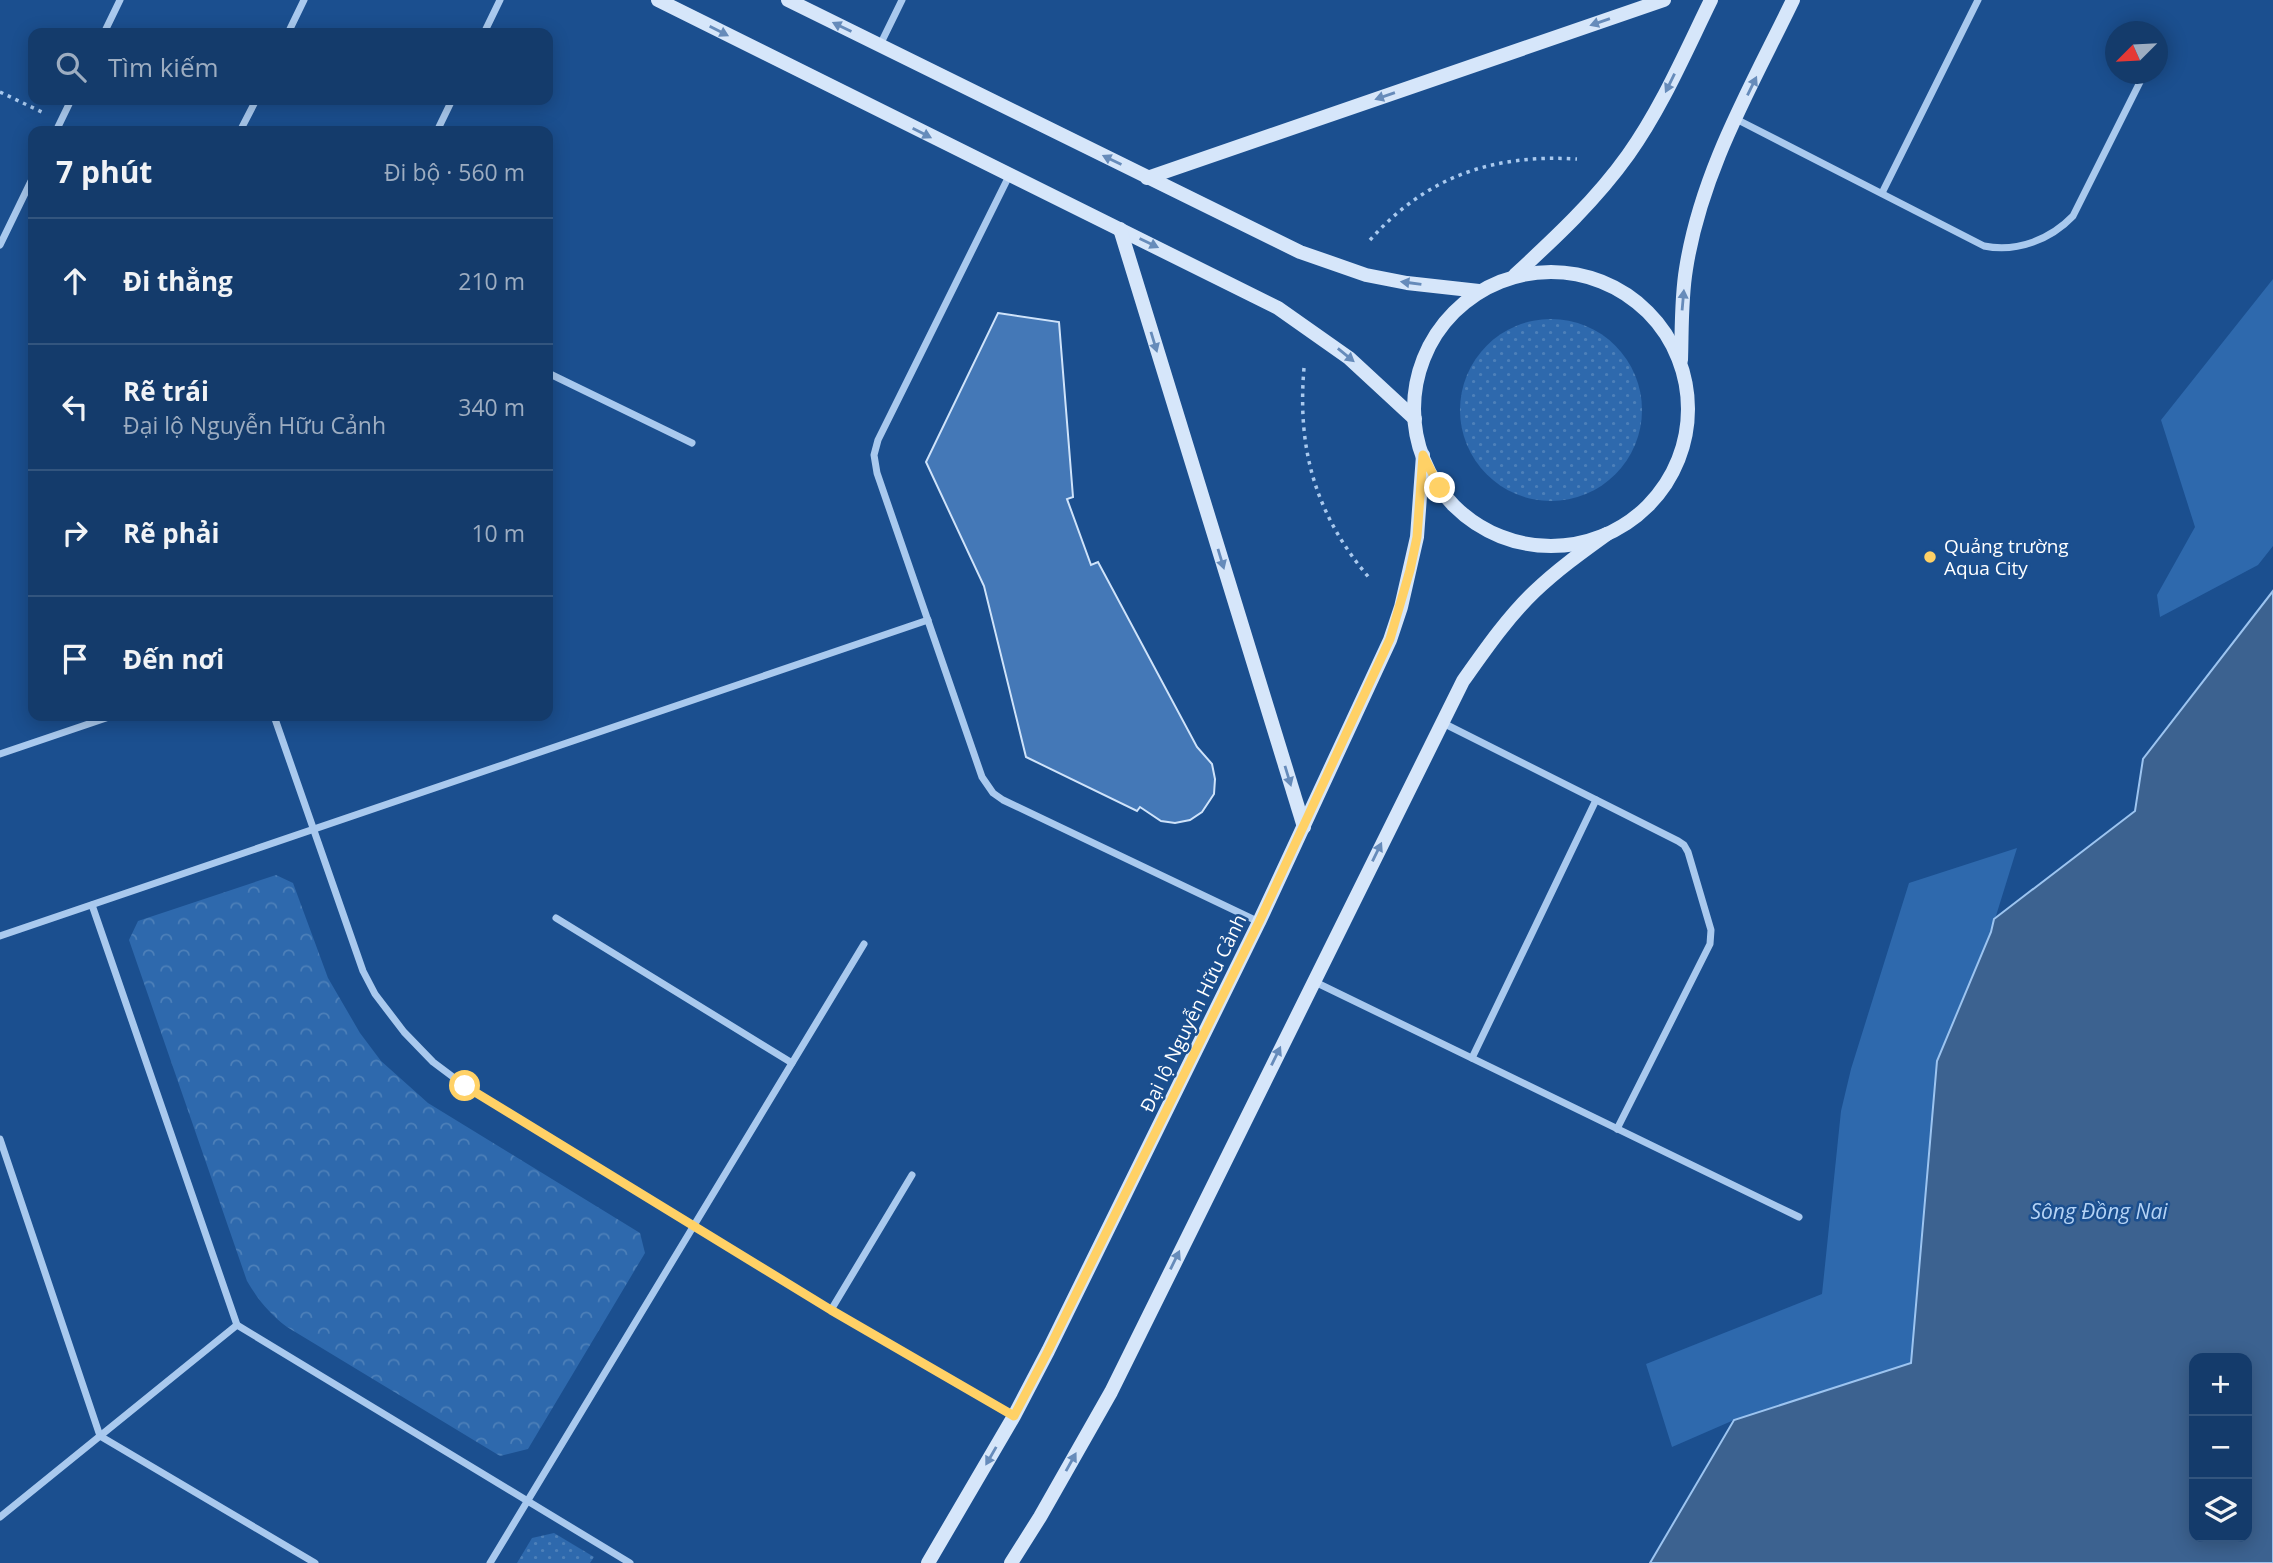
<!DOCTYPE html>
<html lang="vi">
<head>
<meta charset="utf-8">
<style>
  :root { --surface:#143b6b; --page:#1d4271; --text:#f1f3f6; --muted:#9dadc1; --line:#33557e }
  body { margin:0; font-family:"Open Sans",sans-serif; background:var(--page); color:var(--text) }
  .controls { position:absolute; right:21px; bottom:21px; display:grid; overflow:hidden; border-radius:14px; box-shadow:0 4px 18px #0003 }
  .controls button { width:63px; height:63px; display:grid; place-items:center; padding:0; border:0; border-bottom:2px solid var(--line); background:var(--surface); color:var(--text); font:35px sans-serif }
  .compass { position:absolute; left:2105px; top:21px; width:63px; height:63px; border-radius:50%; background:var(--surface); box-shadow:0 4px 18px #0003; rotate:246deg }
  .stop { position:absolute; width:21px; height:21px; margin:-16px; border:5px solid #ffd166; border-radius:50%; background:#fff }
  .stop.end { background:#ffd166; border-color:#fff; box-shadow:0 2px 7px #0008 }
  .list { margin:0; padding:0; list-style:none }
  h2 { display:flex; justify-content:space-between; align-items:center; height:91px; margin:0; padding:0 28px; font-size:30px }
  h2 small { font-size:23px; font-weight:400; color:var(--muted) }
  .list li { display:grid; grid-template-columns:46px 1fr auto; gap:21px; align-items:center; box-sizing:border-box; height:126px; padding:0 28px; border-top:2px solid var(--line) }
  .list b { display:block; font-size:26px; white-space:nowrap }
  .list p { margin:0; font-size:23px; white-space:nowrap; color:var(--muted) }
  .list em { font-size:23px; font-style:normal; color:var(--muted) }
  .icon { flex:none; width:38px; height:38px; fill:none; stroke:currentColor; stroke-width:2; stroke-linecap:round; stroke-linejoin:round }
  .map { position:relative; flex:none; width:2273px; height:1563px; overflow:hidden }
  .search { position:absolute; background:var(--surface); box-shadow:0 4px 18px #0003; left:28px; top:28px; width:525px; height:77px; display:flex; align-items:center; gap:18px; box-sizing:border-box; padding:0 24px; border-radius:14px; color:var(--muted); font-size:26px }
  .panel { position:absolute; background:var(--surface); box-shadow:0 4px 18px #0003; left:28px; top:126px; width:525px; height:595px; border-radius:14px }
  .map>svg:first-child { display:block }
  .grass { fill:url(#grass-dots) }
  .forest { fill:url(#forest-crowns) }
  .park { fill:#2e69ad }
  .water { fill:#3c6290; stroke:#9cc4f0; stroke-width:2; fill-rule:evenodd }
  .building { fill:#4478b7; stroke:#cfe3fa; stroke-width:2 }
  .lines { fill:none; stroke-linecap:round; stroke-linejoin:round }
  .path { stroke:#a9c9ee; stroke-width:3.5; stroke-dasharray:3.5 5; stroke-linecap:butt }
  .street { stroke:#a9c9ee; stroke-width:7 }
  .secondary { stroke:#d6e6fa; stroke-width:14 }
  .oneway { fill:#668bba }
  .route { stroke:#ffd166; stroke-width:9 }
  .poi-dot { fill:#ffd166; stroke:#1b4f8f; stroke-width:2.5 }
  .labels { text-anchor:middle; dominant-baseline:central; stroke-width:5; stroke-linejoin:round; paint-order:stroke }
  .poi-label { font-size:19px; fill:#fff; stroke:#1b4f8f; text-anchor:start }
  .street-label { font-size:19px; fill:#fff; stroke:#1b4f8f }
  .water-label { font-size:21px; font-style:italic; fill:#b5d3f5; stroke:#1b4f8f }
</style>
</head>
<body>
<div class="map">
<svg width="2273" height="1563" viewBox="0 0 2273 1563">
  <defs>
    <pattern id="grass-dots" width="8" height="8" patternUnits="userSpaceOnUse" patternTransform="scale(1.75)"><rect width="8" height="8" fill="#2e69ad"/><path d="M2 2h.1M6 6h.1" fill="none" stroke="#4d80b9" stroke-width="1.8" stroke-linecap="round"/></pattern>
    <pattern id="forest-crowns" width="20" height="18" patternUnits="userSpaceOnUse" patternTransform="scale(1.75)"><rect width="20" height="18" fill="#2e69ad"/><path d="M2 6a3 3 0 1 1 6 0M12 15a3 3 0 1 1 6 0" fill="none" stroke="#4d80b9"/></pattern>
  </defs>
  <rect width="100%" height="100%" fill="#1b4f8f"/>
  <g class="grass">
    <circle cx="1551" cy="410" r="91"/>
    <path d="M554 1533 594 1557 590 1563H517L532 1538Z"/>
  </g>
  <path class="forest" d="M276 875 293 883 328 978 360 1033 381 1061 428 1103 640 1233 645 1253 528 1449 500 1456 287 1327C270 1314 258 1300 247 1281L129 940 138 921Z"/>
  <g class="park">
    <path d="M2273 279V546L2258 565 2160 617 2157 595 2195 527 2161 420Z"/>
    <path d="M2017 848 1991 932 1937 1061 1912 1363 1734 1420 1672 1447 1646 1364 1822 1294 1841 1111 1851 1069 1909 883Z"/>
  </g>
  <path class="water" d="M2273 591V1563H1650L1734 1420 1911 1363 1937 1061 1991 932 1994 919 2135 811 2143 759ZM2194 1358H2247V1537H2194Z"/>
  <path class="building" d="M998 313 1059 322 1073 497 1067 499 1091 565 1098 562 1197 747 1212 764 1215 779 1214 794 1202 812 1190 820 1175 823 1161 821 1140 807 1137 811 1026 757 984 586 926 462Z"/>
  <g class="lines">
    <g class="path">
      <path d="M0 92 44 113"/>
      <path d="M1370 240C1427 176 1493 154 1577 159"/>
      <path d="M1304 368C1297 451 1316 516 1371 580"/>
    </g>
    <g class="street">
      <path d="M104 33 120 0"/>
      <path d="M288 33 304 0"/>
      <path d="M484 33 500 0"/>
      <path d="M880 45 902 0"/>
      <path d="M1736 119 1984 246C2017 253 2051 239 2073 216L2144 74"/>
      <path d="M56 131 71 100"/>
      <path d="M240 131 256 100"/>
      <path d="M437 131 452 100"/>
      <path d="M1009 176 878 440 874 455 877 473 982 777 993 793 1003 800 1259 922"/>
      <path d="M1882 193 1978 0"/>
      <path d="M0 245 33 177"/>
      <path d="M548 373 692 443"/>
      <path d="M274 716 363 971 375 994 404 1032 433 1062 465 1086 831 1310 1013 1416"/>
      <path d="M1441 722 1678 841 1684 845 1688 852 1711 930 1710 944 1617 1129"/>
      <path d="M0 754 112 716"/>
      <path d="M92 905 237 1325 630 1563"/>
      <path d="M556 918 792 1063"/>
      <path d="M0 936 928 620"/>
      <path d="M1313 981 1799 1217"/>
      <path d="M1472 1058 1596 800"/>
      <path d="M0 1139 100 1436 315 1563"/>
      <path d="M831 1310 912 1175"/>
      <path d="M0 1517 237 1325"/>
      <path d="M490 1563 864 944"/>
    </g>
    <g class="secondary">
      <path d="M658 0 1278 308 1349 358 1415 419"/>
      <path d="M788 0 1300 252 1366 275 1407 283 1479 291"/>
      <path d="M1147 178 1664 0"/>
      <path d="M1120 229 1304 827"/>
      <circle cx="1551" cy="409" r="137"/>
      <path d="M1515 275C1555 238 1596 200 1628 155 1662 107 1685 53 1711 0"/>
      <path d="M1681 360C1682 330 1681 299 1686 269 1701 172 1751 87 1793 0"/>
      <path d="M928 1563 1014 1416 1048 1351 1259 922 1390 640 1401 607 1417 537 1423 455"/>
      <path d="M1011 1563 1040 1517 1111 1392 1463 681C1485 650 1507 618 1534 592 1557 570 1582 552 1607 534"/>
    </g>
  </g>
  <defs><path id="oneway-solid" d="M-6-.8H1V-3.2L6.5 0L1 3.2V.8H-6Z" transform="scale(1.75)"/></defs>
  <g class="oneway">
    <use href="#oneway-solid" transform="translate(1600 22) rotate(161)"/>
    <use href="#oneway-solid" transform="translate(842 27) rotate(-154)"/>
    <use href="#oneway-solid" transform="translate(719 31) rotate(27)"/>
    <use href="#oneway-solid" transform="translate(1670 83) rotate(116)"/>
    <use href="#oneway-solid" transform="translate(1752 86) rotate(-64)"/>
    <use href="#oneway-solid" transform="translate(1385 96) rotate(161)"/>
    <use href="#oneway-solid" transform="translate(922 133) rotate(27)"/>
    <use href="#oneway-solid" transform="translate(1112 160) rotate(-154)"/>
    <use href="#oneway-solid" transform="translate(1149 243) rotate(26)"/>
    <use href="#oneway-solid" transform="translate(1411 283) rotate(-172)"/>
    <use href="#oneway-solid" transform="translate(1683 300) rotate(-85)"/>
    <use href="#oneway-solid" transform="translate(1154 342) rotate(73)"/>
    <use href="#oneway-solid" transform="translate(1346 355) rotate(39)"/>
    <use href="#oneway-solid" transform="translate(1221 559) rotate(73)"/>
    <use href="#oneway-solid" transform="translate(1288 776) rotate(73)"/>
    <use href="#oneway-solid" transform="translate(1377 852) rotate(-64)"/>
    <use href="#oneway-solid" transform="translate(1276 1056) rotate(-64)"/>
    <use href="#oneway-solid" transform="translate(1175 1260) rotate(-64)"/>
    <use href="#oneway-solid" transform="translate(991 1456) rotate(120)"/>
    <use href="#oneway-solid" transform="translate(1071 1462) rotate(-61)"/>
  </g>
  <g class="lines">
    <path class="route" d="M465 1086 831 1310 1014 1416 1048 1351 1259 922 1390 639 1410 570 1417 537 1423 455 1440 488"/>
  </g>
  <circle class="poi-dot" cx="1930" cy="557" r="7"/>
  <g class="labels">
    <g class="poi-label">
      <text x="1944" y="546">Quảng trường<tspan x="1944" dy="22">Aqua City</tspan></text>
    </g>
    <g class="street-label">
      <text transform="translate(1193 1013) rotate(-64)">Đại lộ Nguyễn Hữu Cảnh</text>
    </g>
    <g class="water-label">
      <text x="2099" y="1211">Sông Đồng Nai</text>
    </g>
  </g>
</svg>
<div class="controls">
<button>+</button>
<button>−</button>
<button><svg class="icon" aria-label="layers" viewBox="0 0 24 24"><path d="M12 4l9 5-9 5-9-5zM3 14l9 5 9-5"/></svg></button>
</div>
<svg class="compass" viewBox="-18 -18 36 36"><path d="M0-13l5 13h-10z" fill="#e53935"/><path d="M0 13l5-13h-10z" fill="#9dadc1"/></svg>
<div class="stop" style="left:465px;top:1086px"></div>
<div class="stop end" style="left:1440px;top:488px"></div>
<div class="search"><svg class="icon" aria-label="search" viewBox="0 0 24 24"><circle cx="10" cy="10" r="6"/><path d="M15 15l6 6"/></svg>Tìm kiếm</div>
<section class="panel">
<h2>7 phút<small>Đi bộ · 560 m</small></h2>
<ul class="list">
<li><svg class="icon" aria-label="ahead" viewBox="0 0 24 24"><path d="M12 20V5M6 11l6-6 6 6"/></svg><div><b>Đi thẳng</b></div><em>210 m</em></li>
<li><svg class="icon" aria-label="left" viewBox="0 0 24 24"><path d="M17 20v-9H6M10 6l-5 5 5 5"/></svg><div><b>Rẽ trái</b><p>Đại lộ Nguyễn Hữu Cảnh</p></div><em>340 m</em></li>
<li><svg class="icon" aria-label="right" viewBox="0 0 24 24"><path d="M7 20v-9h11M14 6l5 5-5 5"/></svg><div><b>Rẽ phải</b></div><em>10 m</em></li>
<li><svg class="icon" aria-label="arrive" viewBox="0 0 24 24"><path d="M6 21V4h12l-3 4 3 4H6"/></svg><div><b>Đến nơi</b></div></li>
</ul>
</section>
</div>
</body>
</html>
